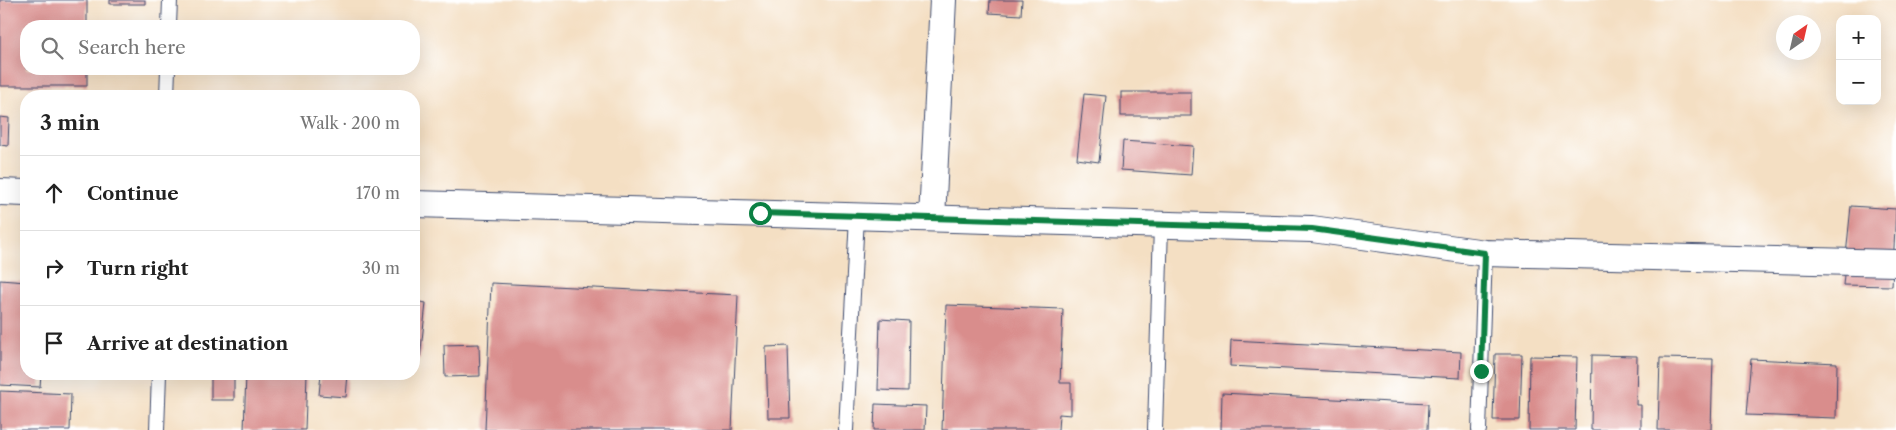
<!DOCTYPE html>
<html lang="en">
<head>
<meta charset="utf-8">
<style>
  :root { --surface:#fff; --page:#f6f6f6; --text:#222; --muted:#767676; --line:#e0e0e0 }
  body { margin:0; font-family:"Libre Caslon Text",serif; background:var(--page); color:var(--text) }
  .controls { position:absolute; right:15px; top:15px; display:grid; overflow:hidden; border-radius:10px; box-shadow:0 5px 20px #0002 }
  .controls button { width:45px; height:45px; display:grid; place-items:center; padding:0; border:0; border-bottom:1px solid var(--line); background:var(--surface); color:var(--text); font:25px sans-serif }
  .compass { position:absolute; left:1776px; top:15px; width:45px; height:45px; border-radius:50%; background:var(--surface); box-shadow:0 5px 20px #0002; rotate:34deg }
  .stop { position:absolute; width:15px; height:15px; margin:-11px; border:4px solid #0b8043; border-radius:50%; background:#fff }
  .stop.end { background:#0b8043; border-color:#fff; box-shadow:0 1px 5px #0008 }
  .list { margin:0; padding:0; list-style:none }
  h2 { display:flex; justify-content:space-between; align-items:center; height:65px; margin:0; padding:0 20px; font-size:21px }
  h2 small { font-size:16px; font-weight:400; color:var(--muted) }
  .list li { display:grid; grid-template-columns:32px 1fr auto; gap:15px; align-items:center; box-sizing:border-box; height:75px; padding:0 20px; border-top:1px solid var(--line) }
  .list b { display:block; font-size:19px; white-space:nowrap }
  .list em { font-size:16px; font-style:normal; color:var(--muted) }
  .icon { flex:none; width:28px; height:28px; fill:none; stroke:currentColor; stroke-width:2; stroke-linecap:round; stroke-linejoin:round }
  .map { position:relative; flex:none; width:1896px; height:430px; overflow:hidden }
  .search { position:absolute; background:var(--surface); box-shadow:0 5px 20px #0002; left:20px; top:20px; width:400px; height:55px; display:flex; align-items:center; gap:12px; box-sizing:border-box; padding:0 18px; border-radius:20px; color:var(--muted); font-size:19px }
  .panel { position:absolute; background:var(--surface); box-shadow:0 5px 20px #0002; left:20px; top:90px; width:400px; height:290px; border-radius:20px }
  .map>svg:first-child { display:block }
  .building { fill:#d98d8c }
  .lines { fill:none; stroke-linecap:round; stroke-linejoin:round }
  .lane-casing { stroke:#3c496d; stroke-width:16 }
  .street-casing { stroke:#3c496d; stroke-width:28 }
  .lane { stroke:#fff; stroke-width:14 }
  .street { stroke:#fff; stroke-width:26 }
  .route { stroke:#0b8043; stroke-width:6 }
</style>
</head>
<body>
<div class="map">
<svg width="1896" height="430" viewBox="0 0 1896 430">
  <rect width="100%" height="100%" fill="#fff"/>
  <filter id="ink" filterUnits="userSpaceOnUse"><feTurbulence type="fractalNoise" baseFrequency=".02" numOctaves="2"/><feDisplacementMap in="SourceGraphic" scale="10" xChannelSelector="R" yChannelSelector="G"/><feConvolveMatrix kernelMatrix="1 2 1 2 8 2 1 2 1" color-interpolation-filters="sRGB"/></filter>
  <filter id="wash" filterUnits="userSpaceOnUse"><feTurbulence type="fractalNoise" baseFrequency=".0096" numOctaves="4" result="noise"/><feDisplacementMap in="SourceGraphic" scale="20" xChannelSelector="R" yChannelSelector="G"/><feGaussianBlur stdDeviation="1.12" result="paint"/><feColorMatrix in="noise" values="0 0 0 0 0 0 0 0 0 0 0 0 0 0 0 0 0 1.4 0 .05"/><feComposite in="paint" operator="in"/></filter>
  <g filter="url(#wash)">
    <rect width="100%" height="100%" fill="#f4dfc3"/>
    <g id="blocks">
      <g class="building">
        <path d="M0 0H87V26H26V69H87V86H0Z"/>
        <rect x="110" y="0" width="35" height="4"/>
        <path d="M990 0H1022L1021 15 989 13Z"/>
        <rect x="1121" y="92" width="70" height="24"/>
        <path d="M1084 94 1106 96 1099 162 1077 159Z"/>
        <path d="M0 117 9 118 8 146 0 145Z"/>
        <path d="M1123 141 1193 146 1191 175 1121 170Z"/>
        <path d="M1851 206 1896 209 1892 286 1843 285Z"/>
        <path d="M0 280 26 282V374H41L40 387 0 385Z"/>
        <path d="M491 283 738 295 732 430H485Z"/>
        <path d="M414 301 426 303 420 359 414 358Z"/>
        <path d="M946 305 1063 309 1060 383H1071V415L1059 414 1058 430H942Z"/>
        <path d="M880 319 909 321 908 391 878 390Z"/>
        <path d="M1231 340 1461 352 1460 378 1230 366Z"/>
        <path d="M479 344 480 376 445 377 444 345Z"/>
        <path d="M788 346 790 418H768L766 347Z"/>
        <path d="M1495 354H1522L1520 420H1493Z"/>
        <path d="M1592 355 1637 356 1636 405H1641V430H1591Z"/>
        <path d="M1530 356 1577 357 1575 430H1529Z"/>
        <path d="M1660 358 1713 359 1711 430H1658Z"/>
        <path d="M1751 359 1837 363 1836 418 1746 415Z"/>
        <rect x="211" y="374" width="23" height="26"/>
        <path d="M246 374H307L305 430H244Z"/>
        <path d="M321 374H348L346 397 319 395Z"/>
        <path d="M0 391 71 394 70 430H0Z"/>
        <path d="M1222 393 1428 404 1427 430H1221Z"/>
        <path d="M875 404 926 406 925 430H874Z"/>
      </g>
    </g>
  </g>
  <g filter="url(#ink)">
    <use href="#blocks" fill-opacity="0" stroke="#3c496d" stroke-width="1"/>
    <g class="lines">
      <g class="lane-casing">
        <g id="lane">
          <path d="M169 26 170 0"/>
          <path d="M167 96 168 69"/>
          <path d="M157 430 159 374"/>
          <path d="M846 430 857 216"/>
          <path d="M1155 430 1161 225"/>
          <path d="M1479 430 1485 253"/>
        </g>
      </g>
      <g class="street-casing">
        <g id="street">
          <path d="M0 192 26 193"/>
          <path d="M414 204 1312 229 1485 253 1896 263"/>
          <path d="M932 218 943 0"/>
        </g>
      </g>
      <use href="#lane" class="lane"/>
      <use href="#street" class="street"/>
    </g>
  </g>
  <g class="lines" filter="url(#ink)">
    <path class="route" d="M760 213 1312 229 1485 253 1481 371"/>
  </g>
</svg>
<div class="controls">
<button>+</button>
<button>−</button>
</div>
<svg class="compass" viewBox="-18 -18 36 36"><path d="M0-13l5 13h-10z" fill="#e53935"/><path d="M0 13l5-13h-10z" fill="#767676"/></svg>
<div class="stop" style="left:760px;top:213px"></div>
<div class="stop end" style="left:1481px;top:371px"></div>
<div class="search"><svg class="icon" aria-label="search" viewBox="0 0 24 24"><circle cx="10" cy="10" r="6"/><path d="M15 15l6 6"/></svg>Search here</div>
<section class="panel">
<h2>3 min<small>Walk · 200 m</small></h2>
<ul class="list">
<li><svg class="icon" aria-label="ahead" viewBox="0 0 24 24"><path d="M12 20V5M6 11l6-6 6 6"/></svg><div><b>Continue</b></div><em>170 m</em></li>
<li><svg class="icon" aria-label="right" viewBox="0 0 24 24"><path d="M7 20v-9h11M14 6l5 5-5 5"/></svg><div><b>Turn right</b></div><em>30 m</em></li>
<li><svg class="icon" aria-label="arrive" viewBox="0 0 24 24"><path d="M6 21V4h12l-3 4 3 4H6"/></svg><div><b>Arrive at destination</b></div></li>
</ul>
</section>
</div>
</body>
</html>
